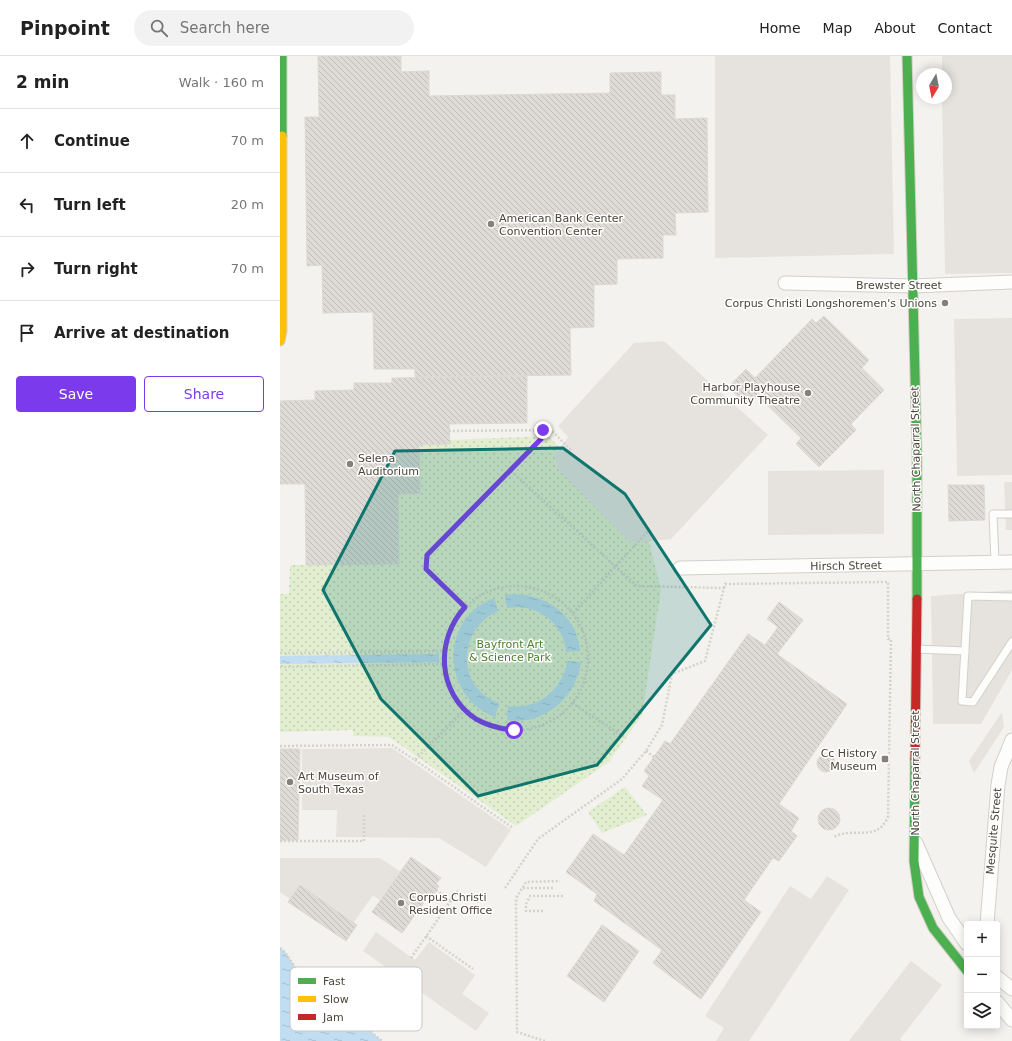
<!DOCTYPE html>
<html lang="en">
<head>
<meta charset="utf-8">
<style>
  :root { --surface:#fff; --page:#f2f2f2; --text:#222; --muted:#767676; --line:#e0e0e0; --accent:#7c3aed }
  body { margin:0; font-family:"DejaVu Sans",sans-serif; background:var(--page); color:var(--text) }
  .controls { position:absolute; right:12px; bottom:12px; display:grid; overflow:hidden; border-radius:4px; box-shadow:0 2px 10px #0003 }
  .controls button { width:36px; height:36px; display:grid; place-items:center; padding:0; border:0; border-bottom:1px solid var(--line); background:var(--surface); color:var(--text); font:20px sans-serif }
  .compass { position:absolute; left:636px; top:12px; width:36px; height:36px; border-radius:50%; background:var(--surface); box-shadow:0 2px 10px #0003; rotate:190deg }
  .stop { position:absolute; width:12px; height:12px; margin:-9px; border:3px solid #7c3aed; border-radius:50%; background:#fff }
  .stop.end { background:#7c3aed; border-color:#fff; box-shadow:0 1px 4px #0008 }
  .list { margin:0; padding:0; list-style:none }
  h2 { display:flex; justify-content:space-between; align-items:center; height:52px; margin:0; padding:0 16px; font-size:17px }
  h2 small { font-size:13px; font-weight:400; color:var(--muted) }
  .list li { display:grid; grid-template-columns:26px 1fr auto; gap:12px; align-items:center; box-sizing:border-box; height:64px; padding:0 16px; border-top:1px solid var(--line) }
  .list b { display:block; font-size:15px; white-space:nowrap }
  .list em { font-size:13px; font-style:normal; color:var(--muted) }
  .actions { display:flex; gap:8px; padding:12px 16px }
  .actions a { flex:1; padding:9px 0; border:1px solid var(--accent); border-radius:4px; text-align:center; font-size:14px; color:var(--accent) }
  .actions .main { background:var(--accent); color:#fff }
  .icon { flex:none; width:22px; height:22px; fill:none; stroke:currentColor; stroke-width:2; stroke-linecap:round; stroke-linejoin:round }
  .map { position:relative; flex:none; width:732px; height:985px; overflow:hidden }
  header { display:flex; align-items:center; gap:24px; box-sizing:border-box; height:56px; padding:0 20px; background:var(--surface); border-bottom:1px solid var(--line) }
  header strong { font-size:19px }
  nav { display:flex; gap:22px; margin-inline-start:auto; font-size:14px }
  .search { width:280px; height:36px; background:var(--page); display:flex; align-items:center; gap:10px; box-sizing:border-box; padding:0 14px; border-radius:22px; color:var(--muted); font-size:15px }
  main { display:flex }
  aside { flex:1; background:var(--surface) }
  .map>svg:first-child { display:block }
  .grass { fill:url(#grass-dots) }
  .parking { fill:#e6e3df }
  .water { fill:url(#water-ripples) }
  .building { fill:url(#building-back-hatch); stroke:#dcd9d4 }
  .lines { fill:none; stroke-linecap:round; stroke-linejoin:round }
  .lane-casing { stroke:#d2d0cb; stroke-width:9 }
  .street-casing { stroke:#d2d0cb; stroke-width:15 }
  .fast-casing { stroke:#d3cfc5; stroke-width:11 }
  .slow-casing { stroke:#d3cfc5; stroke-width:11 }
  .jam-casing { stroke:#d3cfc5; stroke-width:11 }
  .path { stroke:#d3d2cc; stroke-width:2.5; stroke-dasharray:2 2; stroke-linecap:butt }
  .lane { stroke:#fdfdfc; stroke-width:7 }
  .street { stroke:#fdfdfc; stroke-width:13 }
  .fast { stroke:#4caf50; stroke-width:9 }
  .slow { stroke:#ffc107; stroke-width:9 }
  .jam { stroke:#c62828; stroke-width:9 }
  .route { stroke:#7c3aed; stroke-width:5 }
  .marked { fill:#0f766e; fill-opacity:0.2; stroke:#0f766e; stroke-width:3; stroke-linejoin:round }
  .poi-dot { fill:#868178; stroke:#fff; stroke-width:1.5 }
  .labels { text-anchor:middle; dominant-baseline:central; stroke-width:3; stroke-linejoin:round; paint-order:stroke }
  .poi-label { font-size:11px; fill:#4b4439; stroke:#fff; text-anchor:start }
  .street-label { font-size:11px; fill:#4b4439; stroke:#fff }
  .park-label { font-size:11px; fill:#4a7f2a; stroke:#fff }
  .key { fill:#fff; stroke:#c9c7c4; stroke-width:1 }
  .key-label { font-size:11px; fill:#4b4439 }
</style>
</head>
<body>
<header>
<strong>Pinpoint</strong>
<div class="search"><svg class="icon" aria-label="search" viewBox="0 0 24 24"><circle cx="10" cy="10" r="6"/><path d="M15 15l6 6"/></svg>Search here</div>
<nav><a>Home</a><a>Map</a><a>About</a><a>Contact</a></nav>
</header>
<main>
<aside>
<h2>2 min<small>Walk · 160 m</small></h2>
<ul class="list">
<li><svg class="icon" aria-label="ahead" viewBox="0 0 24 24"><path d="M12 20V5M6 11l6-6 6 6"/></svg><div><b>Continue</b></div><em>70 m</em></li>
<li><svg class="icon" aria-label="left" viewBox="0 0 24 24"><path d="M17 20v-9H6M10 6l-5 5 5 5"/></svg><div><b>Turn left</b></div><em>20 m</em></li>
<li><svg class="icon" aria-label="right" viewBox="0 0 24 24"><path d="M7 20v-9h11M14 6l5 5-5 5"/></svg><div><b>Turn right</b></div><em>70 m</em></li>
<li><svg class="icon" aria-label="arrive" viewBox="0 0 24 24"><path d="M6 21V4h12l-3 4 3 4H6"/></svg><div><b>Arrive at destination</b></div></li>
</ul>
<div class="actions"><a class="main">Save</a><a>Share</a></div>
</aside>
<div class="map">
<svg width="732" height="985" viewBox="0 0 732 985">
  <defs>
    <pattern id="grass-dots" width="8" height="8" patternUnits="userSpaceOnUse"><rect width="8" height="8" fill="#e1eecf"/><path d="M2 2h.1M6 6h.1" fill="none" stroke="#c3cdb2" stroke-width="1.8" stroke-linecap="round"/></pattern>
    <pattern id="water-ripples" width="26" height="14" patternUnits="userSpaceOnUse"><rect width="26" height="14" fill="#c0ddf1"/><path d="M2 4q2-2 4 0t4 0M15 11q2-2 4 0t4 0" fill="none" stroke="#a6bfcf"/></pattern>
    <pattern id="building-back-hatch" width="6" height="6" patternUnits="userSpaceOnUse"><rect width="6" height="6" fill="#dedbd6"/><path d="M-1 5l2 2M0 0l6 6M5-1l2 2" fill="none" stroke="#c0bdb8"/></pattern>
  </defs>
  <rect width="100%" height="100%" fill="#f4f2ee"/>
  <g class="grass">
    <path d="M268 380 279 391C275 397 274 406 277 412L351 487 369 485 381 534 362 659 329 706 236 770 109 681 73 680V674L0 676V538H9L10 509 119 507 118 438 140 437 139 389 169 388 170 384Z"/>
    <path d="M345 731 367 759 322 777 308 756Z"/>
  </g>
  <g class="parking">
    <path d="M435 0H610L614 198 435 202Z"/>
    <path d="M662 0H732V217L665 218 662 42H666V18H662Z"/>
    <path d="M732 262V419L677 420 674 263Z"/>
    <path d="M384 285 488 379 391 483 351 487 277 412 275 398 288 381 278 370 354 287Z"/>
    <path d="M604 414V478L488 479V415Z"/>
    <path d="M724 426H732V474H726Z"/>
    <path d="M732 534V614L701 668H653L651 540Z"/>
    <path d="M722 656 724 671 694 717 689 705Z"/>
    <path d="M112 692 231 774 206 811 159 782 56 781 57 754H22V693Z"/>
    <path d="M0 802H100L121 816 99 844 93 839 74 866 20 829 10 843 0 836Z"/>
    <path d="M547 820 569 834 469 985H436L444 972 425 960 510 830 531 843Z"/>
    <path d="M96 876 135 904 149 886 195 919 182 938 209 957 196 975 83 895Z"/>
    <path d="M631 905 662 929 620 983 622 985H569Z"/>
  </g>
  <g class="water">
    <path d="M234 538C267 539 297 559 300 595L286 596C284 566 256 547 227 552L225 539Z"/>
    <path d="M214 542 218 555C178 573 175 631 219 647L215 661C161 640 159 563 214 542Z"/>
    <path d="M159 598V606L0 608V600Z"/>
    <path d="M287 605 301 606C296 642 264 670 227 664L228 650C258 654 283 634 287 605Z"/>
    <path d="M0 892 5 896 15 911 102 985H0Z"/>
  </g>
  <g class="building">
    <path d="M38 0H121V16L149 15V40L330 37V17L381 16V39H395V63L427 62 428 156 395 157 396 179H383V202L337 203V228L314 229V271L290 272 291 319 135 321V313H94L93 256 43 257 42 209 27 210 25 61H39Z"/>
    <path d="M544 260 589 304 582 312 604 334 571 368 576 374 539 411 516 388 521 382 478 340 468 350 448 331 466 313 475 322 532 263 536 267Z"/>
    <path d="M247 320V367L169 368 170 388 139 389 140 437 118 438 119 508 26 509 25 428H0V345L35 344V335L74 334V327H112V322Z"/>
    <path d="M668 429H704L705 464 669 465Z"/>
    <path d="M499 546 523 564 497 598 567 648 499 748 519 762 511 775 517 780 499 805 493 802 464 844 481 856 421 943 373 907 382 894 314 845 317 838 286 816 313 778 344 799 383 744 362 730 369 720 364 715 385 685 390 688 468 578 485 589 498 571 487 563Z"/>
    <path d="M0 693H20L18 784H0Z"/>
    <circle cx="546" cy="707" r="9"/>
    <circle cx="549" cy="763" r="11"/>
    <path d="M131 801 161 822 156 828 159 830 154 838H150L122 877 92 856Z"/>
    <path d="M20 829 77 869 66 885 8 846Z"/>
    <path d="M322 869 359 895 324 946 287 920Z"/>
  </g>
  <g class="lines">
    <g class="lane-casing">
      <g id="lane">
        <path d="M715 506 713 458H732"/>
        <path d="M732 541 688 540 682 645 693 646 732 586"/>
        <path d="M635 593 685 595"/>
      </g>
    </g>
    <g class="street-casing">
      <g id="street">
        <path d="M505 227 633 230 732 226"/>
        <path d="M400 512 732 506"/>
        <path d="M636 787 669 862 687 888"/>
        <path d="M707 868 718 729 721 711 732 684"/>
        <path d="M717 921 732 933"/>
        <path d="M717 946 732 964"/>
      </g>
    </g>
    <g class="fast-casing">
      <g id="fast">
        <path d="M2 0V80"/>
        <path d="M627 0 637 400V543"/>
        <path d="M635 703 634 805 639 841 653 872 687 915"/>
      </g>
    </g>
    <g class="slow-casing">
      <path id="slow" d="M0 285 2 275V80"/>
    </g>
    <g class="jam-casing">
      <path id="jam" d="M635 703 637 543"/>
    </g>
    <g class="path">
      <path d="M169 375 271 374 291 394"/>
      <circle cx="236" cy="602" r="72"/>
      <path d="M444 532 445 528 608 526V583H611L608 761C597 787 575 770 554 781"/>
      <path d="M185 551 146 513 147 499 261 383 263 374"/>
      <path d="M293 557 370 473"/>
      <path d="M0 597 164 595"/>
      <path d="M0 611 163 608"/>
      <path d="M292 647 346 682"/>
      <path d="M0 690 112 689 135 704 185 654"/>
      <path d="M366 695 374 701"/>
      <path d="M135 704 233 772"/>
      <path d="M0 785H84V759"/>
      <path d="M225 832 258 783 342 723 366 695 382 669 392 618 425 605 444 532 357 530 230 414"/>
      <path d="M243 832H275"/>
      <path d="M156 834 171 844"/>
      <path d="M263 855H246V848L250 840H284"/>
      <path d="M146 880 193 913"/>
      <path d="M0 892 5 896 15 911 102 985"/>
      <path d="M131 902 179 833"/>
      <path d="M265 985 237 976 236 842 246 826 280 825"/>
    </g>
    <use href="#lane" class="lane"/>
    <use href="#street" class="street"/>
    <use href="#fast" class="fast"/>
    <use href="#slow" class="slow"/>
    <use href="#jam" class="jam"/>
  </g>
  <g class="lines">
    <path class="route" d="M234 674C221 673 208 670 196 663 157 637 155 584 185 551L146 513 147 499 261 383 263 374"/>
  </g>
  <path class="marked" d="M283 392 345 438 431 569 317 709 198 740 101 643 43 534 115 395Z"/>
  <g class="poi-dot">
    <circle cx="211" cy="168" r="4"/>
    <circle cx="665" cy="247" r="4"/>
    <circle cx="528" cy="337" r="4"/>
    <circle cx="70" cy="408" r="4"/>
    <rect x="601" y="699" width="8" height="8" rx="2"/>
    <circle cx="10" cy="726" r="4"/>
    <circle cx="121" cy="847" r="4"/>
  </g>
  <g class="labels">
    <g class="poi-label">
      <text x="219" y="162">American Bank Center<tspan x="219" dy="13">Convention Center</tspan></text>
      <text x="657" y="247" text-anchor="end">Corpus Christi Longshoremen's Unions</text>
      <text x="520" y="331" text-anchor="end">Harbor Playhouse<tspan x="520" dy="13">Community Theatre</tspan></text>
      <text x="78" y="402">Selena<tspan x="78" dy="13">Auditorium</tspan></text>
      <text x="597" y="697" text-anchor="end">Cc History<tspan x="597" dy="13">Museum</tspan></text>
      <text x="18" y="720">Art Museum of<tspan x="18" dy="13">South Texas</tspan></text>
      <text x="129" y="841">Corpus Christi<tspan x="129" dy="13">Resident Office</tspan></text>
    </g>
    <g class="street-label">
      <text x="619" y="229">Brewster Street</text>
      <text transform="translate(636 393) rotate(-91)">North Chaparral Street</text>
      <text transform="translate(566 510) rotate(-1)">Hirsch Street</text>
      <text transform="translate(635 717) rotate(-90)">North Chaparral Street</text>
      <text transform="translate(714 775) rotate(-85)">Mesquite Street</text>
    </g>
    <g class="park-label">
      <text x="230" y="588">Bayfront Art<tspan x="230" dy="13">&amp; Science Park</tspan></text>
    </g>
  </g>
  <rect x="10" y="911" width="132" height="64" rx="6" class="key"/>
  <rect x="18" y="922" width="18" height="6" fill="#4caf50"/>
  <rect x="18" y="940" width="18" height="6" fill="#ffc107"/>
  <rect x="18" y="958" width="18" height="6" fill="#c62828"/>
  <g class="key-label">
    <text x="43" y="929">Fast</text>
    <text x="43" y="947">Slow</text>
    <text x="43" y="965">Jam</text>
  </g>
</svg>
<div class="controls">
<button>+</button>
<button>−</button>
<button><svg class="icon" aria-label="layers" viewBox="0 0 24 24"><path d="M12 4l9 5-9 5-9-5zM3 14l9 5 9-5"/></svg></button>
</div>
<svg class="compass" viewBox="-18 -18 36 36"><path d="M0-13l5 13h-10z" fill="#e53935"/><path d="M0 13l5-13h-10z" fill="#767676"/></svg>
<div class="stop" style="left:234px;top:674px"></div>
<div class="stop end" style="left:263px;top:374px"></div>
</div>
</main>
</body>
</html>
